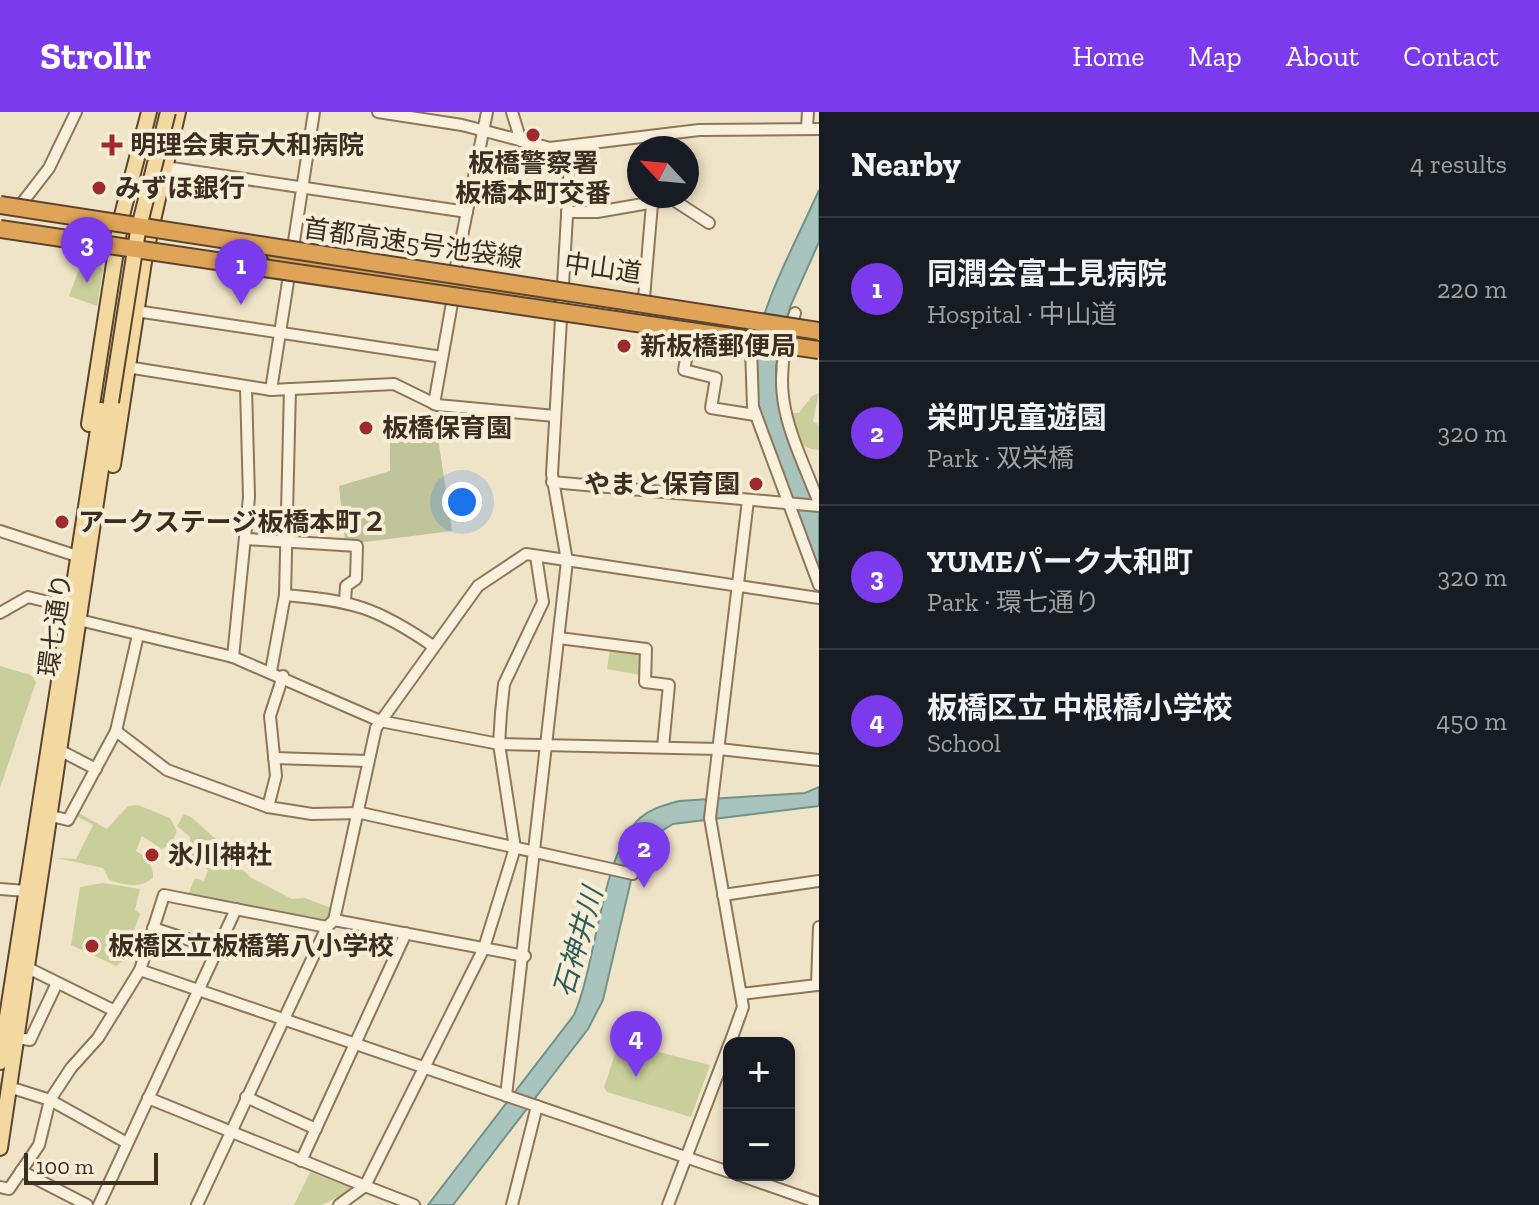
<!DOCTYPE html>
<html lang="en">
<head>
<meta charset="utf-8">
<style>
  :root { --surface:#171b24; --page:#20242c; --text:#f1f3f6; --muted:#9ea1a6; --line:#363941; --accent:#7c3aed }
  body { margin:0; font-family:"Zilla Slab","Noto Sans JP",serif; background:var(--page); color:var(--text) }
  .controls { position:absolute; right:24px; bottom:24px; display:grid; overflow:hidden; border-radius:16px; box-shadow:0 4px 12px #0003 }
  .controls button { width:72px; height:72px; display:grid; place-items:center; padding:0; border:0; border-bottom:2px solid var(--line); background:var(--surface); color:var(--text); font:40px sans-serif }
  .compass { position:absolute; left:627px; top:24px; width:72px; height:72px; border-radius:50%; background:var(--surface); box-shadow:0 4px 12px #0003; rotate:296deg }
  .scale { position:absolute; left:24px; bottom:20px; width:134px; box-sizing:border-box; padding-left:8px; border:4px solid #3d2e20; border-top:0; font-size:22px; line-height:28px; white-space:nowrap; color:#3d2e20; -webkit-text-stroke:6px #f7eed8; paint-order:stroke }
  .you { position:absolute; left:462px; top:390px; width:28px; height:28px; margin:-20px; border:6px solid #fff; border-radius:50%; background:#1a73e8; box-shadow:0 0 0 12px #1a73e833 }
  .badge { display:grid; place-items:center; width:52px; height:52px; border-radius:50%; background:var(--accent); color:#fff; font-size:26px; font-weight:700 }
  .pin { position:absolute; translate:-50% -66px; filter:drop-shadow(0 2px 4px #0008) }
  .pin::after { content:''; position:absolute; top:42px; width:28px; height:24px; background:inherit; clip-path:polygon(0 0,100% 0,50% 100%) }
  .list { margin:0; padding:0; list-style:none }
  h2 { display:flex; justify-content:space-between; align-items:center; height:104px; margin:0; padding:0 32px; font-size:34px }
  h2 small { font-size:26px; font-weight:400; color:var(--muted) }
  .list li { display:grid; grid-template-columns:52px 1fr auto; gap:24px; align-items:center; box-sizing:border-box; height:144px; padding:0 32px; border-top:2px solid var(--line) }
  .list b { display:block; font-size:30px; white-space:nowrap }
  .list p { margin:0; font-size:26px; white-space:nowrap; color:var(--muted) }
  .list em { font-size:26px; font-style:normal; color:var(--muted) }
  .map { position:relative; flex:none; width:819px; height:1093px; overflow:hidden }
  header { display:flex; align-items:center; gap:48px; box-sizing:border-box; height:112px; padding:0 40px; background:var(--accent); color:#fff }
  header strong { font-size:38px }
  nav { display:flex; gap:44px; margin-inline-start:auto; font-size:28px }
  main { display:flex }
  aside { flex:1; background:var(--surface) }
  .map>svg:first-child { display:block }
  .green { fill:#c9cf9b }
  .cemetery { fill:#bfc49a }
  .water { fill:#a9c4bc; stroke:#6f938a; stroke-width:2 }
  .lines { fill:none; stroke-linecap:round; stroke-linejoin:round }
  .minor-casing { stroke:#8d765c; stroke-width:14 }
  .major-casing { stroke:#5b4430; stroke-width:18 }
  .highway-casing { stroke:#5b4430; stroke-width:20 }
  .minor { stroke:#faf1dc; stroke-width:10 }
  .major { stroke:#f3d9a0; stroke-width:14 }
  .highway { stroke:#e0a458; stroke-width:16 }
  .major-bridge-casing { stroke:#5b4430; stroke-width:18; stroke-linecap:butt }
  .highway-bridge-casing { stroke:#5b4430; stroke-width:20; stroke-linecap:butt }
  .major-bridge { stroke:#f3d9a0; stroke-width:14 }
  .highway-bridge { stroke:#e0a458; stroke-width:16 }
  .poi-dot { fill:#9e2a2b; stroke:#f7eed8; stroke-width:3 }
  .labels { text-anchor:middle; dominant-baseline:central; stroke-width:8; stroke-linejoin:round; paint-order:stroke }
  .poi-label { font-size:26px; font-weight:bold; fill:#3d2e20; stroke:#f7eed8; text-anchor:start }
  .street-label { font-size:26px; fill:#3d2e20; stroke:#f7eed8 }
  .water-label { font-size:28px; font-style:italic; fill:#2f5d5a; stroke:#f7eed8 }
</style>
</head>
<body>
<header>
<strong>Strollr</strong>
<nav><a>Home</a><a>Map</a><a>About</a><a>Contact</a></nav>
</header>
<main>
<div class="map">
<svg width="819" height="1093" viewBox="0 0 819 1093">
  <rect width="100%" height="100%" fill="#f0e4c8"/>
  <g class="green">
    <path d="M84 144 91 145 103 158 97 194 69 184Z"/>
    <path d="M819 281 813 309 819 313V338C796 337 795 320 789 301H799L812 284Z"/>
    <path d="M610 537 642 541 640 563 607 557Z"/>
    <path d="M0 554 31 563 36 570 0 676Z"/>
    <path d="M138 693 170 706 177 719 171 732 162 737 142 724 136 739C146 744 154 755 153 766 139 777 125 773 109 768L103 756 57 746 76 747 93 713 75 703 77 700 107 717 128 694Z"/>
    <path d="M184 702 191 705 224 734 226 741 250 765 292 787 305 786 334 797 325 811 187 785 195 766 204 769 208 758 190 745V725L177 714Z"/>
    <path d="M103 771 140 777 135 798 140 802 124 848 116 854 71 833 80 775Z"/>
    <path d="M619 930 710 953 691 1005 607 980 604 975Z"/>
    <path d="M310 1060 349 1075 350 1079 322 1093H294Z"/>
  </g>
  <path class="cemetery" d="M390 323 438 326 452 419 357 431 345 429 339 374 390 359Z"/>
  <g class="water">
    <path d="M819 78V130L790 195 776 254 777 285 819 401V461C799 409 747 302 753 250 761 190 795 133 819 78Z"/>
    <path d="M819 675V694L673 712 647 728 635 751 603 888 588 917 453 1093H428L574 903C597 851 601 742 640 706 652 696 665 693 679 689L805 681Z"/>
  </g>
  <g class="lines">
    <g class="minor-casing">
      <g id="minor">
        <path d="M378 0 462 13 550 36 699 18 819 17"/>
        <path d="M512 0 521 29"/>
        <path d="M807 15 808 0"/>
        <path d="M165 55 467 100"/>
        <path d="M22 91 49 56 76 0"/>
        <path d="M567 100H597L672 87 709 111"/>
        <path d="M292 142 314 0"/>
        <path d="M455 159 487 0"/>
        <path d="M644 186 652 92"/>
        <path d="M136 199 442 245"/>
        <path d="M795 201C766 281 790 317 819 391"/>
        <path d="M690 226 684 258 716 266 711 296 755 303"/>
        <path d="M751 236 753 295 819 473"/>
        <path d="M127 255 271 278 394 272 437 293 555 304"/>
        <path d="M271 278 290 157"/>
        <path d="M434 292 452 191"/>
        <path d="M552 370 819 394"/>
        <path d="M0 419 77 444"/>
        <path d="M246 427 357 434 356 467 346 474 345 489"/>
        <path d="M285 483C353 489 376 495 433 534"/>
        <path d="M0 501 28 485 69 495 79 508 233 545 380 609 499 632 719 637 819 648"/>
        <path d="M559 526 646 537 645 570 669 573 663 635"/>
        <path d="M233 545 249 385 246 276"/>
        <path d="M271 559 285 483 290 277"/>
        <path d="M116 619 167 658 268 695 312 702 361 701 633 762"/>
        <path d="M61 639 96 657"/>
        <path d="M274 646 368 649"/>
        <path d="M268 695 276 664 270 604 283 564"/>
        <path d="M51 704 68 708 116 619 138 523"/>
        <path d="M0 777 26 779"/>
        <path d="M723 783 819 769"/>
        <path d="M334 808 525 844"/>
        <path d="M153 816 217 837"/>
        <path d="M28 856 115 899"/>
        <path d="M140 858 729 1060"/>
        <path d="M741 882 817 873 819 815"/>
        <path d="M17 926 30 928 57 871"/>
        <path d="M730 931 743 895 710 706 748 388"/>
        <path d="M9 975 50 988 127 1031"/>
        <path d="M506 984 567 449 552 362 571 35"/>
        <path d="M246 985 316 1017"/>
        <path d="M148 986 365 1074 484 836 515 736 499 632 501 601 504 572 543 490 536 444"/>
        <path d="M301 1049 406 821"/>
        <path d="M21 1059 87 1093"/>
        <path d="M739 1063 819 1091"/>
        <path d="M0 1075 9 1077 39 1033 50 988 71 956 98 926 140 858 164 783 327 815"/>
        <path d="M99 1093 236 797"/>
        <path d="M197 1093 327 815 334 808 376 616 478 474 526 442 819 486"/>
        <path d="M339 1093 365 1074 414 1093"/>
        <path d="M512 1093 537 994"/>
        <path d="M668 1093 729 933"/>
      </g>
    </g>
    <g class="major-casing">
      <g id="major">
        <path d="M89 312 121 107 149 0"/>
        <path d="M113 353 145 143 178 0"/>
        <path d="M0 950 101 298"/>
        <path d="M0 1036 111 290"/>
      </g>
    </g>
    <g class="highway-casing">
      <path id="highway" d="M275 141 332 155 546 186"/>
    </g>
    <use href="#minor" class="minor"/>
    <use href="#major" class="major"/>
    <use href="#highway" class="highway"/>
    <g class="major-bridge-casing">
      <path id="major-bridge" d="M111 290 138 119 168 0"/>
    </g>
    <g class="highway-bridge-casing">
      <g id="highway-bridge">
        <path d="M0 93 819 219"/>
        <path d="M0 117 819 238"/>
      </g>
    </g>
    <use href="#major-bridge" class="major-bridge"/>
    <use href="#highway-bridge" class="highway-bridge"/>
  </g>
  <g class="poi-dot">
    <circle cx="533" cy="23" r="8"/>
    <path d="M108 21h8v8h8v8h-8v8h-8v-8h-8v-8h8z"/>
    <circle cx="99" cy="76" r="8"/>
    <circle cx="624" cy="234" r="8"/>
    <circle cx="366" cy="316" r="8"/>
    <circle cx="756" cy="372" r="8"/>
    <circle cx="62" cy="410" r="8"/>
    <circle cx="152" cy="743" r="8"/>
    <circle cx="92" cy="834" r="8"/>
  </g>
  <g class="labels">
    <g class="poi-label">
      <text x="130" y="33">明理会東京大和病院</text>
      <text x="533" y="51" text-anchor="middle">板橋警察署<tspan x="533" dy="30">板橋本町交番</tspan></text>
      <text x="115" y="76">みずほ銀行</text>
      <text x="640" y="234">新板橋郵便局</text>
      <text x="382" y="316">板橋保育園</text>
      <text x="740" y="372" text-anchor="end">やまと保育園</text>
      <text x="78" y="410">アークステージ板橋本町２</text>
      <text x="168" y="743">氷川神社</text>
      <text x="108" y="834">板橋区立板橋第八小学校</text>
    </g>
    <g class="street-label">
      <text transform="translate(413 131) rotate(8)">首都高速5号池袋線</text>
      <text transform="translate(603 156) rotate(8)">中山道</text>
      <text transform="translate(55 513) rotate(-82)">環七通り</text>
    </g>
    <g class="water-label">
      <text transform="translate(578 830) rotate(-74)">石神井川</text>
    </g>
  </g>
</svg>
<div class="controls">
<button>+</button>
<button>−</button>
</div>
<svg class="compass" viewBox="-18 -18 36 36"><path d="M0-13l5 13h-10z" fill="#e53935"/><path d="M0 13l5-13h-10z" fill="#9ea1a6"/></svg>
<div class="scale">100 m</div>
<div class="you"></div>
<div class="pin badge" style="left:241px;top:193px">1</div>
<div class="pin badge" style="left:644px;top:776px">2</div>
<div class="pin badge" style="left:87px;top:171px">3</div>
<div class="pin badge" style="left:636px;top:965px">4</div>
</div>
<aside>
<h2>Nearby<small>4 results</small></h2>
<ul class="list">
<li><span class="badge">1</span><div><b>同潤会富士見病院</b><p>Hospital · 中山道</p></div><em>220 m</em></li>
<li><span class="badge">2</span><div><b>栄町児童遊園</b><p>Park · 双栄橋</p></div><em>320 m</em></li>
<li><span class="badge">3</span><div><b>YUMEパーク大和町</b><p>Park · 環七通り</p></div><em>320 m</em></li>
<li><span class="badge">4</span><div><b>板橋区立 中根橋小学校</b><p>School</p></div><em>450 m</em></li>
</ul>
</aside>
</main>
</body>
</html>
